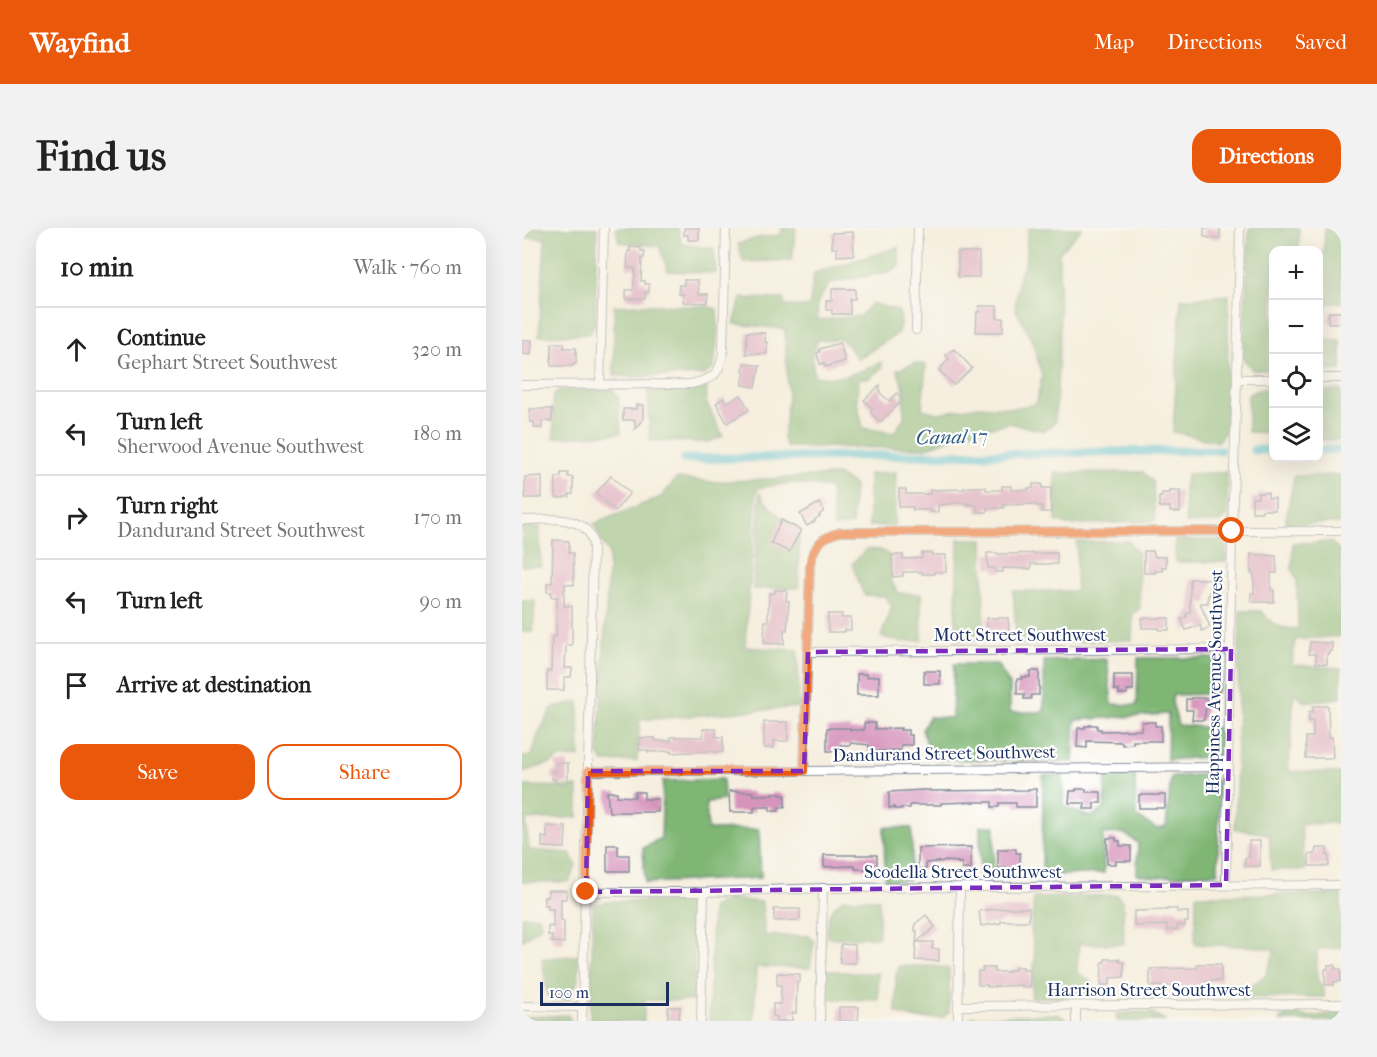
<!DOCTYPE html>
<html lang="en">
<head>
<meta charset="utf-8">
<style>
  :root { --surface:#fff; --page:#f2f2f2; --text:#222; --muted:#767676; --line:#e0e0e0; --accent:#ea580c }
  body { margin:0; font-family:"IM FELL French Canon",serif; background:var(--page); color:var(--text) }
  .controls { position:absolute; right:18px; top:18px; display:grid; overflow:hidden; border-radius:12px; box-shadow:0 6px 24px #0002 }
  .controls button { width:54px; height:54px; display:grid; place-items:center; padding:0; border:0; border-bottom:2px solid var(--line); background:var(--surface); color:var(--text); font:30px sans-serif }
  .scale { position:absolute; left:18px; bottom:15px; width:129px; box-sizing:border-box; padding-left:6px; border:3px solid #1b2f5e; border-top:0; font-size:16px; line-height:21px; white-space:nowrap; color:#1b2f5e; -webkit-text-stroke:4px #fff; paint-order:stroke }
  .stop { position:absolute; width:18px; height:18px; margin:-14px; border:4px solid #ea580c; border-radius:50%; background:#fff }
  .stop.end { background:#ea580c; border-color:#fff; box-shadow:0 2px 6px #0008 }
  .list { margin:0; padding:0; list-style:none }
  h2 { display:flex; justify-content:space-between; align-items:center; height:78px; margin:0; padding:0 24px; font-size:26px }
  h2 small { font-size:20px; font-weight:400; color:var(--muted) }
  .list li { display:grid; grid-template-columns:39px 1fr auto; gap:18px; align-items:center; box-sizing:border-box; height:84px; padding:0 24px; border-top:2px solid var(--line) }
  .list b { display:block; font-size:22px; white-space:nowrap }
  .list p { margin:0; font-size:20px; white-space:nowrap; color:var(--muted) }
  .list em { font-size:20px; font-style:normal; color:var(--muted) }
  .actions { display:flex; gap:12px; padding:18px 24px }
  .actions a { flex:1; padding:14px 0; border:2px solid var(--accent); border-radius:18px; text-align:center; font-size:21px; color:var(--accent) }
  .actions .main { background:var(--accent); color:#fff }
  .icon { flex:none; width:33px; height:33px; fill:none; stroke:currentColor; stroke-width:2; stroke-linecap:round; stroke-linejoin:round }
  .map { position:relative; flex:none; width:819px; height:793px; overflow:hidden; border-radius:18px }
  header { display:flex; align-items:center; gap:36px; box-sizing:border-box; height:84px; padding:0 30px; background:var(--accent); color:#fff }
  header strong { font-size:28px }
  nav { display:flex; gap:33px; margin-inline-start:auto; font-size:21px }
  .intro { display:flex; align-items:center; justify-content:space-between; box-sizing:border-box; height:144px; padding:0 36px }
  h1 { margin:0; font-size:42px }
  .button { padding:15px 27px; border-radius:18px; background:var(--accent); color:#fff; font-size:21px; font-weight:700 }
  main { display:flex; gap:36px; padding:0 36px }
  aside { flex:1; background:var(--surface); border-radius:18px; box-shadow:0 6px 24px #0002 }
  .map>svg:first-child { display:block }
  .forest { fill:#7fb673; stroke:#4d7268; stroke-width:1.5 }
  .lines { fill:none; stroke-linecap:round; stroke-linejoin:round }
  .canal { stroke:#5ac2d6; stroke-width:9 }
  .building { fill:#d693bb }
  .minor-casing { stroke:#888f9e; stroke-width:10 }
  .minor { stroke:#fff; stroke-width:8 }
  .route { stroke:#ea580c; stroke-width:8 }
  .marked { fill:none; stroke:#7b2cbf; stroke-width:4.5; stroke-dasharray:12 8; stroke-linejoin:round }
  .labels { text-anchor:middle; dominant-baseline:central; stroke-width:4.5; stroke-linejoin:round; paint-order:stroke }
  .street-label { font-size:18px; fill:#1b2f5e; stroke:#fff }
  .water-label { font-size:20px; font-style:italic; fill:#2e5b82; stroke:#fff }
</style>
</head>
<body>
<header>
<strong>Wayfind</strong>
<nav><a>Map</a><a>Directions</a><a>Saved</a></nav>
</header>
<div class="intro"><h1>Find us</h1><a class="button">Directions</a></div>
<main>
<aside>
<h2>10 min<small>Walk · 760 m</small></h2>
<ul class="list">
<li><svg class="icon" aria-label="ahead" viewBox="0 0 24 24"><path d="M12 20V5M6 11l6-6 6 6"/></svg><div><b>Continue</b><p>Gephart Street Southwest</p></div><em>320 m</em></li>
<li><svg class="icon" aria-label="left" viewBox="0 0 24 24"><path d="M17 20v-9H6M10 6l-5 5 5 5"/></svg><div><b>Turn left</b><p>Sherwood Avenue Southwest</p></div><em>180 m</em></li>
<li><svg class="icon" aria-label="right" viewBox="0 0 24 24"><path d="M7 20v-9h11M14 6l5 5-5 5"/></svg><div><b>Turn right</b><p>Dandurand Street Southwest</p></div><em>170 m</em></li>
<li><svg class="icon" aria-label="left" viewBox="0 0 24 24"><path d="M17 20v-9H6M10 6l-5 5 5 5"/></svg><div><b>Turn left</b></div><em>90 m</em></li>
<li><svg class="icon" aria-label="arrive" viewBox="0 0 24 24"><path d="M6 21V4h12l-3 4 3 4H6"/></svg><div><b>Arrive at destination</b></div></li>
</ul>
<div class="actions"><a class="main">Save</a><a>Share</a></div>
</aside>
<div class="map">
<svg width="819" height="793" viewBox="0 0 819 793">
  <rect width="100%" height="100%" fill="#fff"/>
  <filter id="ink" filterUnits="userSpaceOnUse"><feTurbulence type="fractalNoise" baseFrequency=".0167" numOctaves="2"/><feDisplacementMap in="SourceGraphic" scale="12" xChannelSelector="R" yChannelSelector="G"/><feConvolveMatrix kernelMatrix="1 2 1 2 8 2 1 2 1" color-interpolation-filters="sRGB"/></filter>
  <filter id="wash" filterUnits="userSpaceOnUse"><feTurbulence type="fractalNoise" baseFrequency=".008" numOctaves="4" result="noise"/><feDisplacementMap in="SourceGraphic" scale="24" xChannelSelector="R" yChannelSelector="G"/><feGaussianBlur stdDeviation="1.35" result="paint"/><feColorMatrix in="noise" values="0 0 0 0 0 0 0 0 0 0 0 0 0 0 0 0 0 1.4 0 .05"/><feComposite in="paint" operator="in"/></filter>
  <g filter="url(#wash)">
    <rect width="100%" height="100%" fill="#f6efdf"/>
    <g class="forest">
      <path d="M0 0H75L73 96 67 106 17 108 23 10H0Z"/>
      <path d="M94 0H156L160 16 192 21 194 45 146 43 137 18 97 14Z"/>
      <path d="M260 0H274L270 32 221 34 216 16 235 10 259 7Z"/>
      <path d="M506 0H560L537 25 538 103 533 194 523 203 487 195 439 206 405 220 265 219 261 211 266 168 263 101 212 96 219 70 261 71 263 78 287 79 292 45 377 19V39L367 44 308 55 295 75 296 92 338 88 350 75 377 83 379 95 375 106 336 131 320 111 296 112 290 126 292 148C320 153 335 144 360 134V140L347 150H337L335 173 341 200 372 205 382 190V160L375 142 393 135 404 137 400 181 416 185 457 178 491 180 514 176 520 149 512 116 493 80 497 48 503 36Z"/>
      <path d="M727 0H777V22H752L751 142H730L721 130Z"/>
      <path d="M803 0H819V75H805L800 99 804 112 819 113V142L797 143V78L799 71Z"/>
      <path d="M707 67 704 202 696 214 651 204 659 71Z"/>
      <path d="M117 77 184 78 195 81 196 100 192 140 182 147 108 149 92 147V78Z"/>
      <path d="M185 159 184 174 201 208 186 214 128 213 126 162 166 161Z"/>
      <path d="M751 160V205L726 204V166L740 161Z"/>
      <path d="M37 162H91L96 169 99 205 32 210 31 168Z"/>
      <path d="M819 162V212H799V163Z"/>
      <path d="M374 244 372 298H347V246Z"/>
      <path d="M621 244 631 254 633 293 545 297 534 293 533 245Z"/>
      <path d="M705 244 706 287 699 294 664 295 662 259 665 246Z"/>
      <path d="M316 247 332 257 330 297 312 299 308 260 269 255 235 260 223 419 276 422 277 479 118 492 115 533 82 534 76 526 87 326 77 308 72 296 139 269 155 250 190 254Z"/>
      <path d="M819 247V295L763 296 772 248Z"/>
      <path d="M238 265C246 281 263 291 277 302V360L231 361Z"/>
      <path d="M0 299H18L19 338H0Z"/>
      <path d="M436 311H461L462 412H433Z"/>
      <path d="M653 312H701L704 318V334H653Z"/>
      <path d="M606 313 616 325 618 380 611 386 610 412 495 416 491 363H554L555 314Z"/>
      <path d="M809 314 819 324V408L773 412 770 437 819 440V470L782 474 772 464 767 543 819 545V595L779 596 783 642H749L747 606 713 601 718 383H739C751 397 756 401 776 401L775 352 770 341 771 315Z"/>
      <path d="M345 321 359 322 367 327 369 353 376 365 399 366 400 412 381 414 359 409 370 378 362 368 342 367 330 336Z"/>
      <path d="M0 373H13L11 404H0Z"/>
      <path d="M616 430H691C701 445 701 450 693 466L651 467 650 474 656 497 697 500 701 513 698 528 645 532 646 486 553 492 551 534 417 531 407 521 400 502 407 489 430 490 432 436H475L488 457V484H522V433L585 431 590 476 615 477Z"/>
      <path d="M57 473 58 529 37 530 30 535 0 544V529L10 528 15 509 30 480Z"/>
      <path d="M541 546 542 578 557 585 569 589 582 581 584 549 613 548 614 588 634 601 644 599 649 549 687 546 697 556 696 645 633 649 615 646 616 615 601 605 581 606 582 645 520 648 521 548Z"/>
      <path d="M201 551 202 572 184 574 186 602 237 601 239 650 123 655 121 620 139 610 141 553Z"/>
      <path d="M0 558 56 559V589L4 592 7 622 48 625 54 637 47 654H0Z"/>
      <path d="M458 598H473L471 652H458Z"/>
      <path d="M362 599 390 600V629L387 652 363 653Z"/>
      <path d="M819 666V720L795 721V751L802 762V769L721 770 720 764 744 747 753 722 737 719 673 716 674 667Z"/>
      <path d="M595 667 601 674 602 716H557L555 744 570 754V767L509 770 513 730 509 701 512 670Z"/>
      <path d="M205 671 240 674 243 708H287L292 714 288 740 234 739 232 793H187L190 679Z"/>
      <path d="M321 671H357V709L315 710 305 709C305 690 305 683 321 671Z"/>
      <path d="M89 673H162L172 686 173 773 122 772V793H68L71 677Z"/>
      <path d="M0 688H16L20 697 0 713Z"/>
      <path d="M57 727 56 753 46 771 26 770 20 731Z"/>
      <path d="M377 738H413L427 741V784L420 790 395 791 374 785V747Z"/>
      <path d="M305 742 332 745H356V772L304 771Z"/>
      <path d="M617 784 631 785 644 793H595L594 786Z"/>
      <path d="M767 784 774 785 786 789 819 784V793H757Z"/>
      <path d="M535 786 544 791V793H448L449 789Z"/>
      <path d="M46 787 49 793H0V789Z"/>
    </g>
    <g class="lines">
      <g class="canal">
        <path d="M732 222H752"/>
        <path d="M796 222 819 221"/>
        <path d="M162 231 698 222"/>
      </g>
    </g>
    <g id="blocks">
      <g class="building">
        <path d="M162 0H177V12H166V7H162Z"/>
        <path d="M682 0H698V11L686 10V9H682Z"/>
        <path d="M331 4 332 27 315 28V20H310V5Z"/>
        <path d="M108 19 119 20V23H123L122 30H120L119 53H123V56H127V64H123V71H104V62H111L112 56 113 40H105L106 23H108Z"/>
        <rect x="436" y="24" width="21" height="25"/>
        <path d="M162 52H176L177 66H186L185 75 161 74V66H157V57H162Z"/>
        <path d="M310 61H333V71H328V86H310V82H304V73H310Z"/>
        <path d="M457 78H475V90H481V104H454L455 84H457Z"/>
        <path d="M807 84H819V95H806Z"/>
        <path d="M225 104 243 105V114H245V126H224Z"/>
        <path d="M0 112H10L9 127 0 126Z"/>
        <path d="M30 115H42V120H54V136H51V138H29Z"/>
        <path d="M318 115 323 133 303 139 302 135 298 136 295 125 298 124 297 121Z"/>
        <path d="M432 121 450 140 432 157 417 142 427 131 424 127Z"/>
        <path d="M222 135 238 138 233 159 220 157 223 144 221 143Z"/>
        <path d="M358 157V165L367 173 375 165 381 172 358 194 348 184 351 181 342 172Z"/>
        <path d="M219 167 227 182 205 195 194 175 202 170 204 175Z"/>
        <path d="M114 177H121V191L113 201V192H101V181H114Z"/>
        <path d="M8 181H30V193H20V200H12V194H8Z"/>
        <path d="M39 245H46V249H51V266H47V269H42V270H34V249H39Z"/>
        <path d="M20 248V270H3V249Z"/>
        <path d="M89 248 108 265 93 283 74 265Z"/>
        <path d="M511 256H520V260H529V284H520V278H515L514 276 481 277 482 280H465V284H455V277H447V275H430V276L416 277V284H408V282H391V279H377V261H384V266H408V262L442 261V260L449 259H464V262H480V258H489V262H506V260H511Z"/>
        <path d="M648 263H658V284H648V279H637V269H640V265H648Z"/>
        <path d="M736 265H746V270H753V282H740V284H730V270H736Z"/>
        <path d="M297 275 302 283 297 287 298 288 292 292 293 293 285 298 278 286Z"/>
        <path d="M259 292 279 302 267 324 249 315Z"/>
        <path d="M31 312 47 313V325H51L52 357 43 356V362H42V378H50V417H44L43 440H50L49 449H42V462H25V443H29L30 408 34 409 35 369H29V364H25V355H30Z"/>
        <path d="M622 323H631L633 329H644V339H640L641 343H633V345H622Z"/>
        <path d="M400 325H410L409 327H424V344H412V346H400V344H381V348L371 349 370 327H381V331L400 330Z"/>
        <path d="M465 325H475V326L535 325V336H509V341L481 340V344H473V340H466Z"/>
        <path d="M729 326 754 328 755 345H749V362H752V374H729V365H732V345H729Z"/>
        <path d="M668 351H690V359H688V367H686V375H678L688 399 680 403 678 397 664 402 659 391 665 389 664 386 668 384Z"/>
        <path d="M253 362H265L264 373H267L265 402H262V416L242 415 243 393H246L247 365H253Z"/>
        <path d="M306 386H320L319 390H329V402H323V404H306Z"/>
        <path d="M465 390H486L487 403 465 402Z"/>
        <path d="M620 390H647V402H637V400H620Z"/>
        <path d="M788 414 810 415V423H807V425H805V436L794 435V426H787Z"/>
        <rect x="402" y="443" width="16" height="13"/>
        <path d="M508 443H517V467H509V471H502V466H495V451H500V449H508Z"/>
        <path d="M335 446H344V449L357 448V467H335Z"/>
        <path d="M592 447H611V462H605V466H597V462H592Z"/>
        <path d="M670 470H687V479H684L682 492H670L671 482H664V471H670Z"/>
        <path d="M791 478H806L807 509H810L811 530H784V509H791V493H787V484H791Z"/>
        <path d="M242 494H266V513H252V520H242Z"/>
        <path d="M620 494H633V498H639V513H611V516L600 517V514L565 513V520L555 519 556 500H563V498H568V497H575V501H579V503L619 502Z"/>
        <path d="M342 495H353V501L379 500 378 502H386V507H390V517H379V522L347 523V517L329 515V517H318L319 523H305V500H328V502H342Z"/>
        <path d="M181 501H194V509H201V524H191V523L149 525V523L126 524V522H117V510H133V513H149V509H181Z"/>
        <path d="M34 535H46V556H34V551H30V544H34Z"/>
        <path d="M506 561H514V579H494V575H477V579H470V574H451L419 575V577H388V580H379V581H372V579L367 580V564L401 562H408V563L506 562Z"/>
        <path d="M554 561H564V564H579V575H572V581H562L563 575H547L548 563H554Z"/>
        <path d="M207 563 231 564V567H250V565H258V567H263V579H257V583H248V579H232V584H208Z"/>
        <path d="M85 564H95V568L113 569V564H122V571H136V584H87Z"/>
        <rect x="617" y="567" width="26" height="13"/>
        <path d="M25 598 44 599 43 620 20 619V609L25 610Z"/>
        <path d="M585 610H594V613H598V618H609V633H594V636H585Z"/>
        <path d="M727 613H738V638H723V630H727Z"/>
        <path d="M85 617H96V627H107V643H85Z"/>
        <path d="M449 619V641H440V635H436V634L424 633 404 635V641H396V620Z"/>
        <path d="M794 620H805V627H807V638H787V626H793Z"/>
        <path d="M476 621H494V625H498V640H476Z"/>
        <path d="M302 627H355V641H333V638L302 639Z"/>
        <path d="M26 662H44V671H39V692L42 693V715L30 714V707H26V698L31 699V681H26V677H22V669H26Z"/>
        <path d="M483 680H507V693H479V695L459 698 457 683Z"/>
        <path d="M252 681H278V692L252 693Z"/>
        <path d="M645 681H655V684H666V694H663V698L655 697V702H645V697L612 698V683L645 682Z"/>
        <path d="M404 687 413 699 395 714H411L410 721H417V733L393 732 395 703H393V696Z"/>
        <path d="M319 716 333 717V735H318Z"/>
        <path d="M583 731H597L598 734H602V749L588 750V757H579L580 734H583Z"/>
        <path d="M675 736H699V753H688V754H685V758H628V741L675 740Z"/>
        <path d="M806 737H813V741H819V753L812 754V757H803V741H806Z"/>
        <path d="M493 739H501V742H508V759H500V757L465 759V757H456V743H461L460 740H472V744H487V742H493Z"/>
        <path d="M255 745 278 746V754H275L274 785H270V793H255V789L251 788V776H259V757H255Z"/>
        <path d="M146 779H158L157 793H146Z"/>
        <path d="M317 779H337L336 793H317Z"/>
      </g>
    </g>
  </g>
  <g filter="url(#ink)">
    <use href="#blocks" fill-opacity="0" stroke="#888f9e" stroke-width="1.5"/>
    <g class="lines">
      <g class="minor-casing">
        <g id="minor">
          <path d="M394 102 396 0"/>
          <path d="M796 150H819"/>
          <path d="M715 151H752"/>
          <path d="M78 156 82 0"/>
          <path d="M0 157 169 156C191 151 198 147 201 124L204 0"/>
          <path d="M0 292C21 292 57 286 68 307 70 311 71 317 71 322L60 793"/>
          <path d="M286 424 709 421"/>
          <path d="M66 543H282L707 539"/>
          <path d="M282 543 288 336C293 316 299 309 319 304L819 303"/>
          <path d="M704 657 710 303 715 151 718 0"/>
          <path d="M64 664H182L306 660 819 657"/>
          <path d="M0 778 61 779"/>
          <path d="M436 778 819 776"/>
          <path d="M179 793 182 664"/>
          <path d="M298 793 301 660"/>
          <path d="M436 793 438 660"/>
          <path d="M554 793V778"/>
        </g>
      </g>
      <use href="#minor" class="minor"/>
    </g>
  </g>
  <g class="lines" filter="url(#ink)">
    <path class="route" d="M64 664 66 543H282L288 336C293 316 299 309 319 304L710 303"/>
  </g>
  <path d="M0 0H819V793H0ZM709 421 704 657 64 664 66 543H282L286 424Z" fill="#f6efdf" fill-opacity=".55" fill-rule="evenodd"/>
  <path class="marked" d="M709 421 704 657 64 664 66 543H282L286 424Z"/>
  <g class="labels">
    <g class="street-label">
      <text x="498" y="407">Mott Street Southwest</text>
      <text transform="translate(693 454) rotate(-89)">Happiness Avenue Southwest</text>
      <text transform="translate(422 526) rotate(-1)">Dandurand Street Southwest</text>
      <text x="441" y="644">Scodella Street Southwest</text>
      <text x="627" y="762">Harrison Street Southwest</text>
    </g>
    <g class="water-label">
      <text transform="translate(430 209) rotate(-1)">Canal 17</text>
    </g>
  </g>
</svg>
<div class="controls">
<button>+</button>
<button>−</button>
<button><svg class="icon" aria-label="locate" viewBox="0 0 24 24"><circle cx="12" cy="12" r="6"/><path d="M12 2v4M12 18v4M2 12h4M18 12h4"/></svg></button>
<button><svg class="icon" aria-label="layers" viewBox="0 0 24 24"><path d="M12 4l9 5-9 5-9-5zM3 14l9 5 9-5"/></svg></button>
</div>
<div class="scale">100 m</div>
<div class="stop" style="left:710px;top:303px"></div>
<div class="stop end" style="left:64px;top:664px"></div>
</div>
</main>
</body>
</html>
